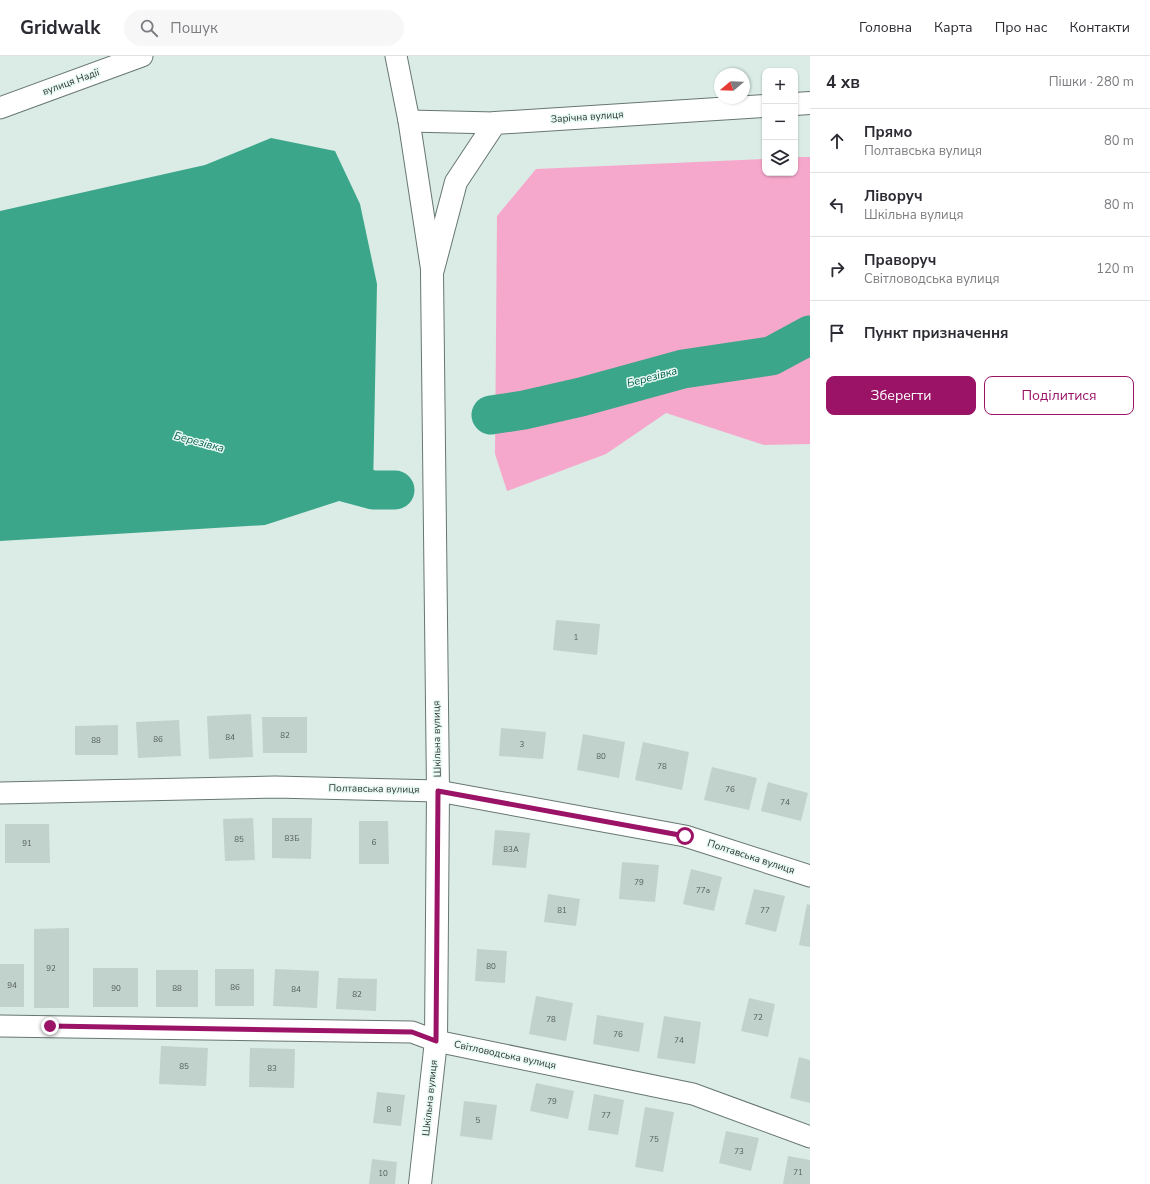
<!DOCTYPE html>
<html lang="uk">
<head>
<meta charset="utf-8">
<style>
  :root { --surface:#fff; --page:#f7f7f7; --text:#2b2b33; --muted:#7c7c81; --line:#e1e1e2; --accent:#9a1366 }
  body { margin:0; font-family:"Nunito Sans",sans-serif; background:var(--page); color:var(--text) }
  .controls { position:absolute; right:12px; top:12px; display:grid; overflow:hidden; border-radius:8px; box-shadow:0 1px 3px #0004 }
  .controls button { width:36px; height:36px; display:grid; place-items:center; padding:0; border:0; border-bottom:1px solid var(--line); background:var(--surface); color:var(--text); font:20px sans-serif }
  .compass { position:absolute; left:714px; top:12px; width:36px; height:36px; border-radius:50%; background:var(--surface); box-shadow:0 1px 3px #0004; rotate:251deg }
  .stop { position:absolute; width:12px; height:12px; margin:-9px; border:3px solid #9a1366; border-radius:50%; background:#fff }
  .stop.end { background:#9a1366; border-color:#fff; box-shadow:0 1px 4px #0008 }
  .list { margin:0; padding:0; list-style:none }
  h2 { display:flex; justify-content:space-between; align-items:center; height:52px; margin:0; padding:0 16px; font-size:17px }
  h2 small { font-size:13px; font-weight:400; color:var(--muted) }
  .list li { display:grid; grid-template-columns:26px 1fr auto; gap:12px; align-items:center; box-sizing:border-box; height:64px; padding:0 16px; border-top:1px solid var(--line) }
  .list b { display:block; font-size:15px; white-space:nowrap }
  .list p { margin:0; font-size:13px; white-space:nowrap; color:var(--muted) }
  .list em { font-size:13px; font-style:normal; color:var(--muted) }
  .actions { display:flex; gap:8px; padding:12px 16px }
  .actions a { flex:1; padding:9px 0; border:1px solid var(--accent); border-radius:8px; text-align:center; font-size:14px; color:var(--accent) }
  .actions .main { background:var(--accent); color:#fff }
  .icon { flex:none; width:22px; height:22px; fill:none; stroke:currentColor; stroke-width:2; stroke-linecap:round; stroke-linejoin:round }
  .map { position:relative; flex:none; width:810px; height:1128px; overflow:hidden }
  header { display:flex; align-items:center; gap:24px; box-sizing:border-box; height:56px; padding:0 20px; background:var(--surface); border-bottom:1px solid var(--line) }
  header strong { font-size:19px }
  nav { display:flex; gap:22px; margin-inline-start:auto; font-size:14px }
  .search { width:280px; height:36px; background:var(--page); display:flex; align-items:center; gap:10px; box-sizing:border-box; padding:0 14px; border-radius:22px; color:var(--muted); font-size:15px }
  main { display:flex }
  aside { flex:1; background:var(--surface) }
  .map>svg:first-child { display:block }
  .green { fill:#f6a8cc }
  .water { fill:#3ba68a }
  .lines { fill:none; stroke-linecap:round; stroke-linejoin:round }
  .river { stroke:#3ba68a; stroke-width:39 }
  .building { fill:#c1d2cc }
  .street-casing { stroke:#677671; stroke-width:23 }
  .secondary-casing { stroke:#677671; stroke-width:24 }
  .street { stroke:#fff; stroke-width:21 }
  .secondary { stroke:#fff; stroke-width:22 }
  .route { stroke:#9a1366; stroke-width:5 }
  .labels { text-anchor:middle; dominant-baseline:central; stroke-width:3; stroke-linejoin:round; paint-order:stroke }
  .number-label { font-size:8px; fill:#545d5a }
  .street-label { font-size:10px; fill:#2f3634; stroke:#e7f9f3 }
  .water-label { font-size:11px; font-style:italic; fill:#005c49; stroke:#e7f9f3 }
</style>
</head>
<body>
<header>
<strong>Gridwalk</strong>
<div class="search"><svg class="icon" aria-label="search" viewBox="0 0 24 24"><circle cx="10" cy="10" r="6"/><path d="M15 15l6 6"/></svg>Пошук</div>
<nav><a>Головна</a><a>Карта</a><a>Про нас</a><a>Контакти</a></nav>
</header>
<main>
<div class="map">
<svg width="810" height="1128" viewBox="0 0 810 1128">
  <rect width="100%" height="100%" fill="#daece5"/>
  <path class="green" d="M795 101H810V388L764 389 666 357 606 398 507 435 495 398 497 160 536 113 765 103V117H795Z"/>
  <path class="water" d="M271 82 335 95 360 148 377 228 373 434 265 469 0 485V155L205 109Z"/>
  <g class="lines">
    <g class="river">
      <path d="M491 359 524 354 581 341 683 313 771 300 810 279"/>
      <path d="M321 420 373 434H395"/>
    </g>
  </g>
  <g class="building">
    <path d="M556 564 600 568 597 599 553 594Z"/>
    <path d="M251 658 253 701 209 703 207 660Z"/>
    <path d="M262 661H307V697H263Z"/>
    <path d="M179 664 181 700 138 702 136 666Z"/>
    <path d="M118 669V699H75V670Z"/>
    <path d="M501 672 546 676 543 703 499 700Z"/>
    <path d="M583 678 625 686 619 722 577 714Z"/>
    <path d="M643 686 689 696 682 734 635 724Z"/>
    <path d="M712 711 757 722 749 754 704 744Z"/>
    <path d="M768 726 808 737 801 765 761 755Z"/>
    <path d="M253 762 255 804 225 805 223 763Z"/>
    <path d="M272 762H312L311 803 272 802Z"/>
    <path d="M359 765H388L389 808H359Z"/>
    <path d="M5 768H49L50 807H5Z"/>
    <path d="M495 774 530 777 526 812 492 809Z"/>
    <path d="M622 806 659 809 655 846 619 843Z"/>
    <path d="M691 813 722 821 714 855 683 848Z"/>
    <path d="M754 833 785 840 776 876 745 868Z"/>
    <path d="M548 838 580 843 576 870 544 866Z"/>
    <path d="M807 848 810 849V891L799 889Z"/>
    <path d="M69 872V952H34V873Z"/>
    <path d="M477 893 507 895 505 927 475 925Z"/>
    <rect x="0" y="908" width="24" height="43"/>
    <rect x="93" y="912" width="45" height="39"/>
    <rect x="215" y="913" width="39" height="37"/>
    <path d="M275 913 319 915 317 952 273 950Z"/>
    <rect x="156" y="914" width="42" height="37"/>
    <path d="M338 922 377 923 376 955 336 953Z"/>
    <path d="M536 940 573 947 566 985 529 978Z"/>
    <path d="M749 942 775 948 768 981 741 975Z"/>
    <path d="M597 959 644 967 639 996 593 988Z"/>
    <path d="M664 960 701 966 695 1008 657 1002Z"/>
    <path d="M161 990 208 992 206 1030 159 1028Z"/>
    <path d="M250 992 295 993 294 1032 249 1031Z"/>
    <path d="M799 1001 810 1004V1047L790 1042Z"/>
    <path d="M536 1027 574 1035 568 1063 530 1055Z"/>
    <path d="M377 1036 405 1039 401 1070 373 1067Z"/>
    <path d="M594 1038 624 1044 618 1079 588 1074Z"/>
    <path d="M464 1045 497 1049 492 1084 460 1080Z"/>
    <path d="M645 1051 674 1056 663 1116 635 1111Z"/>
    <path d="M726 1075 759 1082 751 1115 719 1107Z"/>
    <path d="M788 1100 810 1104V1128H783Z"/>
    <path d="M372 1103 397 1106 395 1128H369Z"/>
  </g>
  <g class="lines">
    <g class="street-casing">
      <g id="street">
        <path d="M396 0 409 65 432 216"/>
        <path d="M0 52 142 0"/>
        <path d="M409 65 495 67"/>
        <path d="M0 737 275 731 438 735 685 780 810 820"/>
        <path d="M0 970 412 976 436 985 693 1038 810 1081"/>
      </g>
    </g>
    <g class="secondary-casing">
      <g id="secondary">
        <path d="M795 48 810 47"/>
        <path d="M420 1128 436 985 438 735 432 217 456 126 495 67 765 50"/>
      </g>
    </g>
    <use href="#street" class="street"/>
    <use href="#secondary" class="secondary"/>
  </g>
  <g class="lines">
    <path class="route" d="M50 970 412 976 436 985 438 735 685 780"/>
  </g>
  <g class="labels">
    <g class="number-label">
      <text x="576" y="581">1</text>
      <text x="285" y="679">82</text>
      <text x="230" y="681">84</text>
      <text x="158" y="683">86</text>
      <text x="96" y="684">88</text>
      <text x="522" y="688">3</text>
      <text x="601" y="700">80</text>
      <text x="662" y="710">78</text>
      <text x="730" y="733">76</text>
      <text x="785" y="746">74</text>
      <text x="292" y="782">83Б</text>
      <text x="239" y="783">85</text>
      <text x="374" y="786">6</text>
      <text x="27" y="787">91</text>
      <text x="511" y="793">83А</text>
      <text x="639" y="826">79</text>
      <text x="703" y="834">77а</text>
      <text x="562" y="854">81</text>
      <text x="765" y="854">77</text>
      <text x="491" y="910">80</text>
      <text x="51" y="912">92</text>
      <text x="12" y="929">94</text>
      <text x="235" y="931">86</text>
      <text x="116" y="932">90</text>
      <text x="177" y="932">88</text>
      <text x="296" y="933">84</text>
      <text x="357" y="938">82</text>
      <text x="758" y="961">72</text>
      <text x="551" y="963">78</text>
      <text x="618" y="978">76</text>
      <text x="679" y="984">74</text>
      <text x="184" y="1010">85</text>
      <text x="272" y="1012">83</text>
      <text x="552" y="1045">79</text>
      <text x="389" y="1053">8</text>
      <text x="606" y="1059">77</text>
      <text x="478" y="1064">5</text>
      <text x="654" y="1083">75</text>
      <text x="739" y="1095">73</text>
      <text x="798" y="1116">71</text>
      <text x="383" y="1117">10</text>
    </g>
    <g class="street-label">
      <text transform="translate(71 26) rotate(-20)">вулиця Надії</text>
      <text transform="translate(587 61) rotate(-4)">Зарічна вулиця</text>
      <text transform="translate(437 683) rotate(-91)">Шкільна вулиця</text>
      <text transform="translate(374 733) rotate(1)">Полтавська вулиця</text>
      <text transform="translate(751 801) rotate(18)">Полтавська вулиця</text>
      <text transform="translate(505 999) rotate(12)">Світловодська вулиця</text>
      <text transform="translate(430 1042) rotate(-84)">Шкільна вулиця</text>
    </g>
    <g class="water-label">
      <text transform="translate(652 321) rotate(-15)">Березівка</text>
      <text transform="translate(199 386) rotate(15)">Березівка</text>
    </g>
  </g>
</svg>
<div class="controls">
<button>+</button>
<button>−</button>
<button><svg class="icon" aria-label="layers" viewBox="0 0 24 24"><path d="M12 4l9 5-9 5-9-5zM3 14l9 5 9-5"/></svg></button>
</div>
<svg class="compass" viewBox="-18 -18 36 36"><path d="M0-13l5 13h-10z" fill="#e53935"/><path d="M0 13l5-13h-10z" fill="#7c7c81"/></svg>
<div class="stop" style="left:685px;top:780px"></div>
<div class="stop end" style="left:50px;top:970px"></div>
</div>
<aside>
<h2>4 хв<small>Пішки · 280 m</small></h2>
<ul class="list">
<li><svg class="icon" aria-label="ahead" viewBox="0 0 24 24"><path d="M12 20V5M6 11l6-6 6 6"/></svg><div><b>Прямо</b><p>Полтавська вулиця</p></div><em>80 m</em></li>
<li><svg class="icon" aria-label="left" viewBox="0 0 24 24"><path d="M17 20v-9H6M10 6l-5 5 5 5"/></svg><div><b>Ліворуч</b><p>Шкільна вулиця</p></div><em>80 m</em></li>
<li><svg class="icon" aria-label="right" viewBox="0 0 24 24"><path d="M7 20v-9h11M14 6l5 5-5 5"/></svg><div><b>Праворуч</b><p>Світловодська вулиця</p></div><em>120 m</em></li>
<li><svg class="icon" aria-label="arrive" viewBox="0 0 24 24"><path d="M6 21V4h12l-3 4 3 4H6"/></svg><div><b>Пункт призначення</b></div></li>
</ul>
<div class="actions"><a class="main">Зберегти</a><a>Поділитися</a></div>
</aside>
</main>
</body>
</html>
